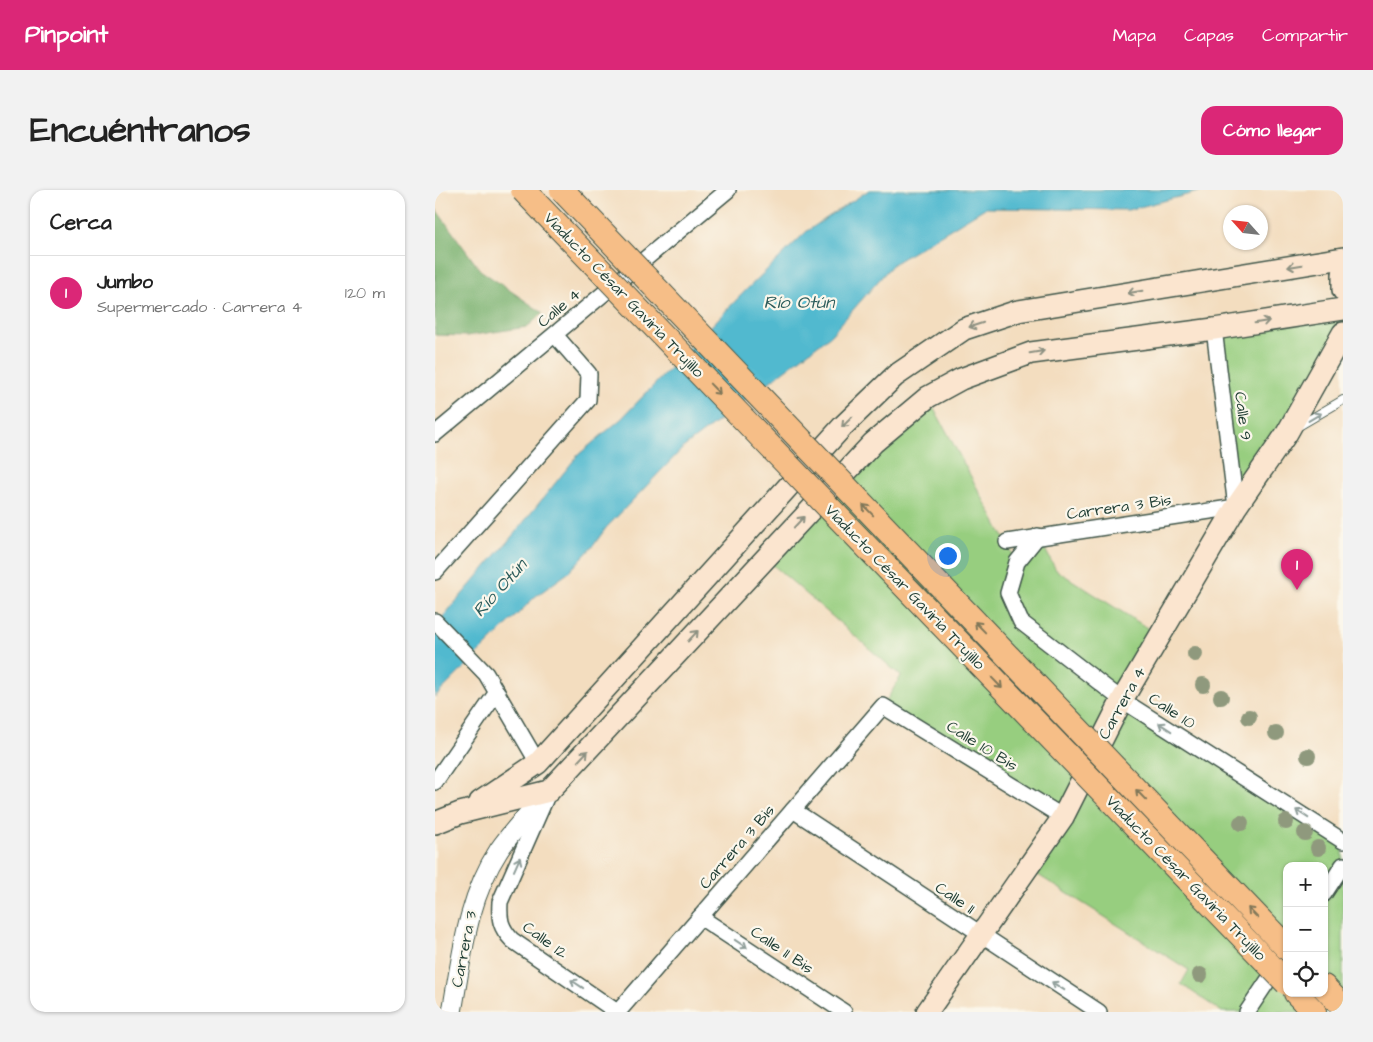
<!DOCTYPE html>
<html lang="es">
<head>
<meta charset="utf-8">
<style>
  :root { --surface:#fff; --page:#f2f2f2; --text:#222; --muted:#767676; --line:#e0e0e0; --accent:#db2777 }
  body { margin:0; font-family:"Architects Daughter",sans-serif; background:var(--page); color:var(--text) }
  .controls { position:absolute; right:15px; bottom:15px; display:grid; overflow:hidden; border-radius:10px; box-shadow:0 1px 4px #0004 }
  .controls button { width:45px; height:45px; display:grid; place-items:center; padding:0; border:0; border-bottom:1px solid var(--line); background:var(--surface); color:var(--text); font:25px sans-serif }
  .compass { position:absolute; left:788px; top:15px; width:45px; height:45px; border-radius:50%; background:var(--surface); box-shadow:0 1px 4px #0004; rotate:297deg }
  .you { position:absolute; left:512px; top:365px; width:18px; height:18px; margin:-12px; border:4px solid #fff; border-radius:50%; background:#1a73e8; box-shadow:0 0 0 8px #1a73e833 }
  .badge { display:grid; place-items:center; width:32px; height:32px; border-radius:50%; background:var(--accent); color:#fff; font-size:16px; font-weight:700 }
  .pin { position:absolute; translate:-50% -41px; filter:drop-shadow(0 1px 2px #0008) }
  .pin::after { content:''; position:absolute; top:26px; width:18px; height:15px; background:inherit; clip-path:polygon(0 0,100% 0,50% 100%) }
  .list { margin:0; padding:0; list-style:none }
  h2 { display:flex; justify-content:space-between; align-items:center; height:65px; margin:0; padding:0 20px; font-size:21px }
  h2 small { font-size:16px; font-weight:400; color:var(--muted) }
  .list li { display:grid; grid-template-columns:32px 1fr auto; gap:15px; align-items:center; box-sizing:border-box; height:75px; padding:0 20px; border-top:1px solid var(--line) }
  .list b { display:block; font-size:19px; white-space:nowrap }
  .list p { margin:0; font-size:16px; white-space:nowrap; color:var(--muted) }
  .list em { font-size:16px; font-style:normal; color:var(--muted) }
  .icon { flex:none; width:28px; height:28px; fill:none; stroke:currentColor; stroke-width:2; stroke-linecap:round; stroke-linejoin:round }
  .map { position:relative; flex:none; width:908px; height:822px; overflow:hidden; border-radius:15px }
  header { display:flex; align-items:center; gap:30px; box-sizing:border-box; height:70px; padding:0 25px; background:var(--accent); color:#fff }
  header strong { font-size:24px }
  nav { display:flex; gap:28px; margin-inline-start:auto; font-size:18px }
  .intro { display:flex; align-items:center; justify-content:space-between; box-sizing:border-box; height:120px; padding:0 30px }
  h1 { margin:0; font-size:35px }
  .button { padding:12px 22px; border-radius:15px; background:var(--accent); color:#fff; font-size:18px; font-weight:700 }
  main { display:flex; gap:30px; padding:0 30px }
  aside { flex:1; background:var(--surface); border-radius:15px; box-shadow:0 1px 4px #0004 }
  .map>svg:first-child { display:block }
  .green { fill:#97ce7f; stroke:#5b865a; fill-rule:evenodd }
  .forest { fill:#79b16e; stroke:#4c7751 }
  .water { fill:#51b9cf; stroke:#387b82 }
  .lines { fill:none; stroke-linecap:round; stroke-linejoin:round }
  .service-casing { stroke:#3f5549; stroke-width:10 }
  .minor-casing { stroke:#3f5549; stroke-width:18 }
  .tertiary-casing { stroke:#3f5549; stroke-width:21 }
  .secondary-casing { stroke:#3f5549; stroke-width:24 }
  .primary-casing { stroke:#3f5549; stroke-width:26 }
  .service { stroke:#fff; stroke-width:8 }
  .minor { stroke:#fff; stroke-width:15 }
  .tertiary { stroke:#fff; stroke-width:19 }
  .secondary { stroke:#fbe5cf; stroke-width:21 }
  .primary { stroke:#f6be87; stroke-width:24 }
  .primary-bridge-casing { stroke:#3f5549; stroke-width:26; stroke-linecap:butt }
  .primary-bridge { stroke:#f6be87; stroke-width:24 }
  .tree { fill:#8f997d }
  .oneway { stroke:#8d9182 }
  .oneway2 { stroke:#807759 }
  .oneway3 { stroke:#8f9e9a }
  .labels { text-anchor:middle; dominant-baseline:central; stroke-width:4.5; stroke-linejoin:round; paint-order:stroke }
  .street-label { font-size:16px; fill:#1f3d34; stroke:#fbf7ec }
  .water-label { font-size:18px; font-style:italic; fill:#2c5c5b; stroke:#fbf7ec }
</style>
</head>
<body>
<header>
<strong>Pinpoint</strong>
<nav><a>Mapa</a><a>Capas</a><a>Compartir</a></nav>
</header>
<div class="intro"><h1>Encuéntranos</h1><a class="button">Cómo llegar</a></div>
<main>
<aside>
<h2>Cerca<small></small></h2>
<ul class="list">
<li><span class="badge">1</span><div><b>Jumbo</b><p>Supermercado · Carrera 4</p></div><em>120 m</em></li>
</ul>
</aside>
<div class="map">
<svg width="908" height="822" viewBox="0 0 908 822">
  <rect width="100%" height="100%" fill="#fbf7ec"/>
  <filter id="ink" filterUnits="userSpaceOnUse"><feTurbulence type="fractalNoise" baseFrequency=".02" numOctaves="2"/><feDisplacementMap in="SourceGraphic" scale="10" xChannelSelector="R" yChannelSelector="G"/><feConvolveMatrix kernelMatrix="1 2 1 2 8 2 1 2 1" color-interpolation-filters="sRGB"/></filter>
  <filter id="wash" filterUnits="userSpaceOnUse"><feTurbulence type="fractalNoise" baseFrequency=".0096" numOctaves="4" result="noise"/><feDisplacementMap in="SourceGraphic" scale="20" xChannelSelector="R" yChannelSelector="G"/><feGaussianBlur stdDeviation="1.12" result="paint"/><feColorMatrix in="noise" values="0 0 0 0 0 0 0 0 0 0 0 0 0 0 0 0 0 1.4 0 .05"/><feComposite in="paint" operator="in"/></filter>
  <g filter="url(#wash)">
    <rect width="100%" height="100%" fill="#f3ddbf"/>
    <g class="green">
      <path d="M908 119V143L801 317 779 139Z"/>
      <path d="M493 207 582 372 603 346 621 380 725 446 687 509 908 651V822H787L746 794 754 780 592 678 628 627 448 516 466 486 330 368ZM852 676H889V803H852Z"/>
    </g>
    <path class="forest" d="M0 18 45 80 108 123 92 137 32 146 0 145Z"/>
    <path class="water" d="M434 0H771L693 20 550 18 458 74 396 145 249 257 171 338 158 356 133 383 101 406 0 507V436L79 344 143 265 186 229 310 101 372 41Z"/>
  </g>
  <g filter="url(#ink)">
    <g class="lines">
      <g class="service-casing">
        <path id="service" d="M862 237 908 210"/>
      </g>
      <g class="minor-casing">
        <g id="minor">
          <path d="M0 244 293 0"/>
          <path d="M603 346 582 372 573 403 586 432 687 510 908 651"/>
          <path d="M572 352 801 317 779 139"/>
          <path d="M0 382 153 210 154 184 120 145"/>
          <path d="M0 431 51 484 103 573"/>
          <path d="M0 592 62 502"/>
          <path d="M110 610 65 712C64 729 65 737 77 750L182 822"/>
          <path d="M358 620 664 822"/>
          <path d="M889 704 908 675"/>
          <path d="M265 727 409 822"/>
          <path d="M183 822 448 516 628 627"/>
          <path d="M812 822 852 762"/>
        </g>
      </g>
      <g class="tertiary-casing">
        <path id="tertiary" d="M17 822C27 766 32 709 64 660 78 639 98 620 114 601"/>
      </g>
      <g class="secondary-casing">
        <g id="secondary">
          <path d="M908 84V100"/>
          <path d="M45 612 103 573 408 236 460 186 529 139 583 121 908 68"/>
          <path d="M0 633 25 623 114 601 438 253 493 207 526 189 596 163 779 139 908 119"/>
          <path d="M492 822 628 627 687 510 801 317 852 243 908 143"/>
        </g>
      </g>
      <g class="primary-casing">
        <g id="primary">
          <path d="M889 797 908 817"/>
          <path d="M861 803 879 822"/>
        </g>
      </g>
      <use href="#service" class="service"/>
      <use href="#minor" class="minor"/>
      <use href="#tertiary" class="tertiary"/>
      <use href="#secondary" class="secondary"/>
      <use href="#primary" class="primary"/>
      <g class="primary-bridge-casing">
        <g id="primary-bridge">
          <path d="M88 0 852 793"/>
          <path d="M127 0 852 758"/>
        </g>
      </g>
      <use href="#primary-bridge" class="primary-bridge"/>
    </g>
    <g class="tree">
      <circle cx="760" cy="464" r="8"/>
      <circle cx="768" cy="495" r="8"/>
      <circle cx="786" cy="507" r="8"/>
      <circle cx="814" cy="527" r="8"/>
      <circle cx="841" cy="543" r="8"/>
      <circle cx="873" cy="566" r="8"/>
      <circle cx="851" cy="632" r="8"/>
      <circle cx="806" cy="633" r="8"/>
      <circle cx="870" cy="643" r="8"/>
      <circle cx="883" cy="658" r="8"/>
      <circle cx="765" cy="785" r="8"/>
    </g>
    <defs><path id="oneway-shaft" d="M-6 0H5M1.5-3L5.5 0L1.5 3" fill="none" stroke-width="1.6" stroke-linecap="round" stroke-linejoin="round" transform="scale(1.25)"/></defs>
    <g class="oneway">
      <use href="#oneway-shaft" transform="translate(860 76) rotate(171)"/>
      <use href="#oneway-shaft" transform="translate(700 102) rotate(171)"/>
      <use href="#oneway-shaft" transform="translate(827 132) rotate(-9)"/>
      <use href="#oneway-shaft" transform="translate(541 135) rotate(162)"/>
      <use href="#oneway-shaft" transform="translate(602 162) rotate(-9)"/>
      <use href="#oneway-shaft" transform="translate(412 232) rotate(135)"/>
      <use href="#oneway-shaft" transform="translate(364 332) rotate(-47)"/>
      <use href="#oneway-shaft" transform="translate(258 446) rotate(-47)"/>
      <use href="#oneway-shaft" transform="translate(148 566) rotate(-47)"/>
    </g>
    <g class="oneway2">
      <use href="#oneway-shaft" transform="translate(280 199) rotate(46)"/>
      <use href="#oneway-shaft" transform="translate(433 320) rotate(-134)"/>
      <use href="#oneway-shaft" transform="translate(545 437) rotate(-134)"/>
      <use href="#oneway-shaft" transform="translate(562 493) rotate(46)"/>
      <use href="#oneway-shaft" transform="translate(706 605) rotate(-134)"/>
      <use href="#oneway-shaft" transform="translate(818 723) rotate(-134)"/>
    </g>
    <g class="oneway3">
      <use href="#oneway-shaft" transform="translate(880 227) rotate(-31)"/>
      <use href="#oneway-shaft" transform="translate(730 537) rotate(-147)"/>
      <use href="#oneway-shaft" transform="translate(867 624) rotate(-147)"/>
      <use href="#oneway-shaft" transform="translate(82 674) rotate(-66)"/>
      <use href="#oneway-shaft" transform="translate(306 754) rotate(34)"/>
      <use href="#oneway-shaft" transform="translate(142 794) rotate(-146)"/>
      <use href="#oneway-shaft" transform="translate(623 796) rotate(-147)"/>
    </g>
  </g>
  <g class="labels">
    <g class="street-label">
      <text transform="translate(189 105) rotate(46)">Viaducto César Gaviria Trujillo</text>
      <text transform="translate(124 118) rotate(-40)">Calle 4</text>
      <text transform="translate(808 226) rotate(83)">Calle 9</text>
      <text transform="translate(684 317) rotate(-8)">Carrera 3 Bis</text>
      <text transform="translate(470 397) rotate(46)">Viaducto César Gaviria Trujillo</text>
      <text transform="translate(687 513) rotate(-61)">Carrera 4</text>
      <text transform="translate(737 521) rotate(33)">Calle 10</text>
      <text transform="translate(547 556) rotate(32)">Calle 10 Bis</text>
      <text transform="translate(302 657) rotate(-49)">Carrera 3 Bis</text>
      <text transform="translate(751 688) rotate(46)">Viaducto César Gaviria Trujillo</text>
      <text transform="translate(520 708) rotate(34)">Calle 11</text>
      <text transform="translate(110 750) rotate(36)">Calle 12</text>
      <text transform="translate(29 759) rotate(-79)">Carrera 3</text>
      <text transform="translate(347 760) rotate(34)">Calle 11 Bis</text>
    </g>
    <g class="water-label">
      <text x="364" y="112">Río Otún</text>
      <text transform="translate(65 398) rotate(-48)">Río Otún</text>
    </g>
  </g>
</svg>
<div class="controls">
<button>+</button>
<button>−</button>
<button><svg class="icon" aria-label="locate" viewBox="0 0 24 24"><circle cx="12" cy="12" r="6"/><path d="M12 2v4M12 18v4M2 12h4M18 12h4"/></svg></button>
</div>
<svg class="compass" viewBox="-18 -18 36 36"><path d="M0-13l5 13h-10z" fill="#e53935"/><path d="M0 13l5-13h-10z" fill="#767676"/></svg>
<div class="you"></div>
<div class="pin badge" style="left:862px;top:400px">1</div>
</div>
</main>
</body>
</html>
